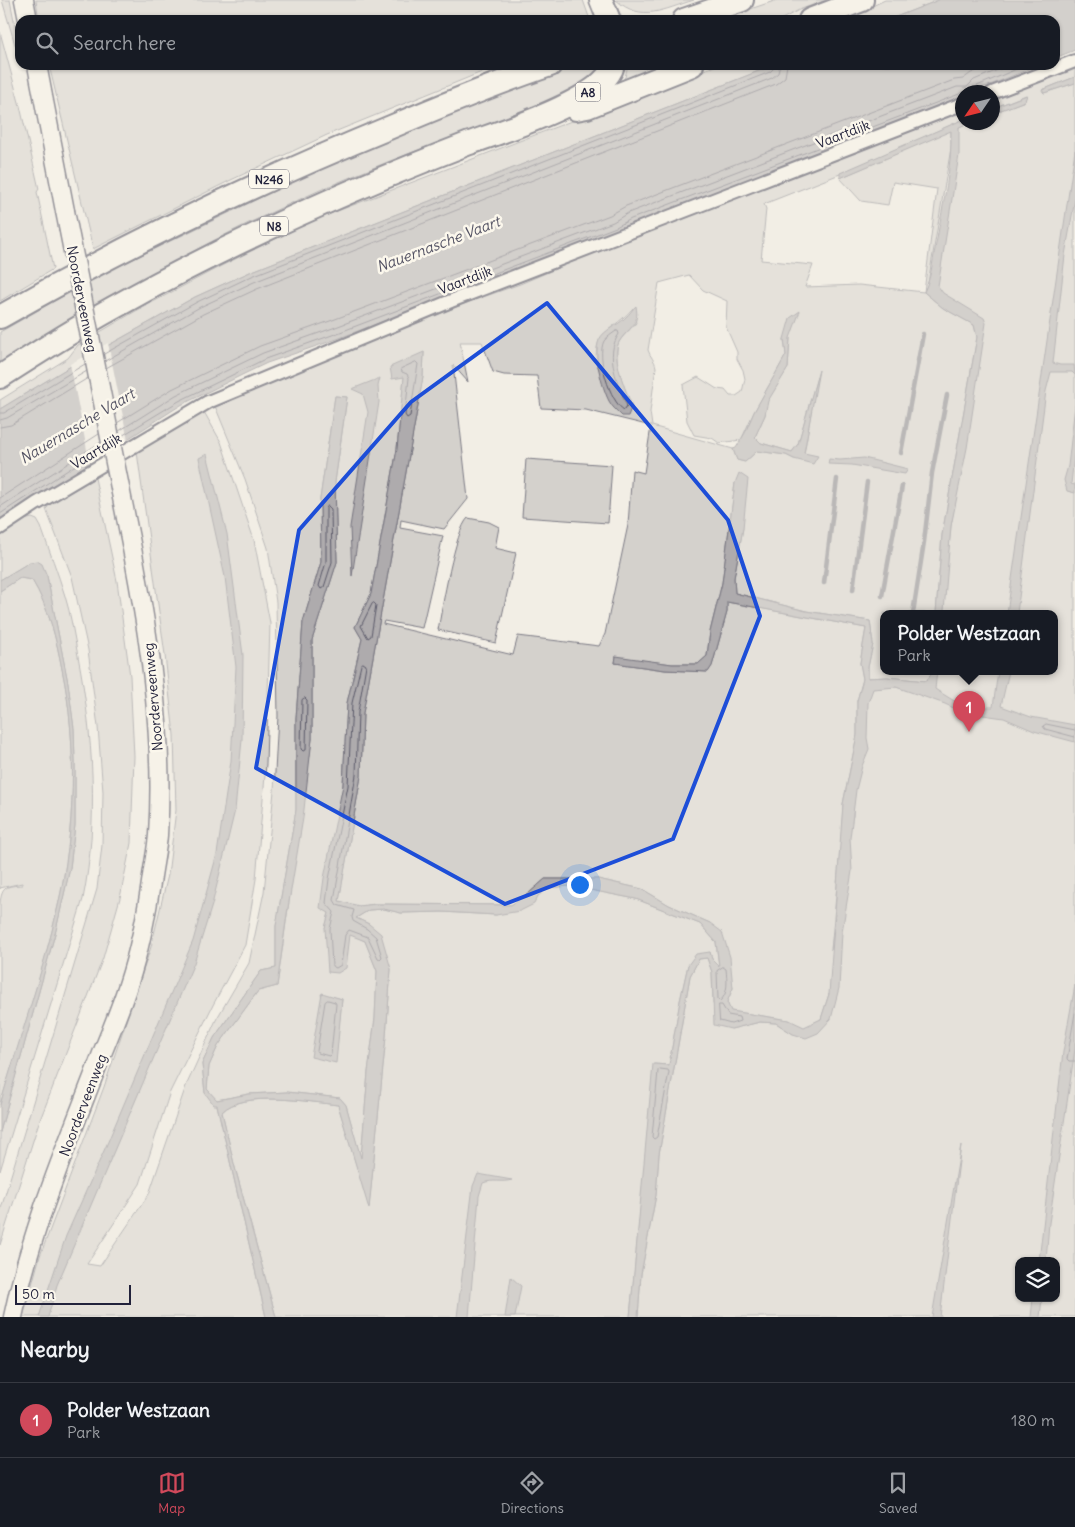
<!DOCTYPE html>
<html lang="en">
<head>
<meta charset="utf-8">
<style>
  :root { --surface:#171b24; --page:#20242c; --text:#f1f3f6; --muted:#9ea1a6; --line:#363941; --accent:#d1495b }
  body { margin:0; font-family:Delius,sans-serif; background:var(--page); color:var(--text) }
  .controls { position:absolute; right:15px; bottom:15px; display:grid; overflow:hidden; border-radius:10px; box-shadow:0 1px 4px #0004 }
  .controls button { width:45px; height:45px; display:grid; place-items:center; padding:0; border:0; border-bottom:1px solid var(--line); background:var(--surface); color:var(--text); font:25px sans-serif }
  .compass { position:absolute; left:955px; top:85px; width:45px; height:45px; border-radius:50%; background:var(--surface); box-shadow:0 1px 4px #0004; rotate:235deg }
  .scale { position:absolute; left:15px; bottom:12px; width:116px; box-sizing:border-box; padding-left:5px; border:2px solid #22223b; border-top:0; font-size:14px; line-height:18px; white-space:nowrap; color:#22223b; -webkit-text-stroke:4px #fbf7ec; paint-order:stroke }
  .you { position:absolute; left:579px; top:884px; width:18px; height:18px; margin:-12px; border:4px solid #fff; border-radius:50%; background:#1a73e8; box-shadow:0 0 0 8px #1a73e833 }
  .badge { display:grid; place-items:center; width:32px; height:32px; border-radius:50%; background:var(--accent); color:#fff; font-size:16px; font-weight:700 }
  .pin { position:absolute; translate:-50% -41px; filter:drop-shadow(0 1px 2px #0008) }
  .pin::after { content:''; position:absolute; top:26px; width:18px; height:15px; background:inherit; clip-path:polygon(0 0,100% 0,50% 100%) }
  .popup { position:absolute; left:880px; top:610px; width:178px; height:65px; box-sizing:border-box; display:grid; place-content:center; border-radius:10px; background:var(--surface); filter:drop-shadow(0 1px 4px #0005); font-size:16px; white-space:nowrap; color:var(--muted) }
  .popup b { font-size:19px; color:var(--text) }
  .popup::after { content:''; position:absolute; left:50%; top:100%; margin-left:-10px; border:10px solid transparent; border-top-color:var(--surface) }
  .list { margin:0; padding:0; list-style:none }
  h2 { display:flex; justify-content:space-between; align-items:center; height:65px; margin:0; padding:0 20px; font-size:21px }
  h2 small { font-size:16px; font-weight:400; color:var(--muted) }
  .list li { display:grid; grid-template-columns:32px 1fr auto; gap:15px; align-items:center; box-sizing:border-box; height:75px; padding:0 20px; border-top:1px solid var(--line) }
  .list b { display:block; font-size:19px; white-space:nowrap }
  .list p { margin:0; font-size:16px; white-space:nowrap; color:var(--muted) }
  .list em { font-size:16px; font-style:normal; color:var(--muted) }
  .icon { flex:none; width:28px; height:28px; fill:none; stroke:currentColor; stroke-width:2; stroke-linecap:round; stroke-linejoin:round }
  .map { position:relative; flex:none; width:1075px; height:1317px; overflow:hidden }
  .search { position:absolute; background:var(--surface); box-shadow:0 1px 4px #0004; left:15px; right:15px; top:15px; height:55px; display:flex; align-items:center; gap:12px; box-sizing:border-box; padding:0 18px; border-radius:15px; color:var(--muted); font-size:19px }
  .sheet { height:140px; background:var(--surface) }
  nav { display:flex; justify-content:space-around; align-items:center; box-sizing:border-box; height:70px; border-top:1px solid var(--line); background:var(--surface); font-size:14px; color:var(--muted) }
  nav a { display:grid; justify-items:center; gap:2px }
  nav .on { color:var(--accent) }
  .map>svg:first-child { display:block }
  .green { fill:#d4d1cc; stroke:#7b7a84; fill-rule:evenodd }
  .water { fill:#aeabad; stroke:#76747f }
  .pier { fill:#f2eee5 }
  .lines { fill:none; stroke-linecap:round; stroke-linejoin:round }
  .shore { stroke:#5a5969; stroke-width:1 }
  .stream { stroke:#76747f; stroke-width:4.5 }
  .street-casing { stroke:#22223b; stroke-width:16 }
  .secondary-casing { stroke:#22223b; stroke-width:21 }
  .highway-casing { stroke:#22223b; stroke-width:26 }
  .street { stroke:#fbf7ec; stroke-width:12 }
  .secondary { stroke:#fbf7ec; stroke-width:18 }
  .highway { stroke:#fbf7ec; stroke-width:22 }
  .secondary-bridge-casing { stroke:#22223b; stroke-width:21; stroke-linecap:butt }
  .secondary-bridge { stroke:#fbf7ec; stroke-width:18 }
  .marked { fill:none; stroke:#1d4ed8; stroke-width:4; stroke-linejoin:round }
  .labels { text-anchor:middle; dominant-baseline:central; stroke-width:5; stroke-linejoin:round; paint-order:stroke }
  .shield { fill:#fbf7ec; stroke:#636270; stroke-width:1 }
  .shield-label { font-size:12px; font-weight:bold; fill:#22223b }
  .street-label { font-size:14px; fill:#22223b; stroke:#fbf7ec }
  .water-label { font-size:15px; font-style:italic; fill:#535263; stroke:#fbf7ec }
</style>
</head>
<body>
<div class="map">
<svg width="1075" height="1317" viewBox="0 0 1075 1317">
  <rect width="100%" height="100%" fill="#f2eee5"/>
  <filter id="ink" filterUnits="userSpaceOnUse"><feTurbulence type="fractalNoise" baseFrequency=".02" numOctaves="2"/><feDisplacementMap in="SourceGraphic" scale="10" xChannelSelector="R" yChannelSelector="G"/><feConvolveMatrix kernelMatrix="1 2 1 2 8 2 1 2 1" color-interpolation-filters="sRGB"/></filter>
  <g filter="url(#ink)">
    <g class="green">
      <path d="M2 0H10L19 46 16 48Z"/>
      <path d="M36 0H583L590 20H39Z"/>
      <path d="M616 0H694C664 9 642 23 616 0Z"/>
      <path d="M777 0H826L799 10 780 20H718Z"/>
      <path d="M885 0H939L888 20H843Z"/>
      <path d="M0 32 20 106 39 189 37 192 53 269 0 301Z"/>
      <path d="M49 65H499L327 135 231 180 93 249Z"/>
      <path d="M573 65H601L590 80 574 92C477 129 378 162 285 206 186 251 92 306 0 364V332L98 276 334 162 522 83Z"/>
      <path d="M628 65H676L622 81 625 77Z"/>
      <path d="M717 65H774L250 272 195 297 66 369 0 409V400L68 358 78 345 134 312 221 266 314 220Z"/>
      <path d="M1075 68V77L1042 90 1044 93 1075 83V1317H638L641 1274 656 1195 659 1154 690 976 699 959 707 958 712 972 713 1004 731 1029 760 1022 776 1023 793 1034 827 1021 829 994 821 1019 804 1028 789 1020 730 1011 727 1002 733 988 710 923 669 905 642 889 598 879H545L528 894 511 905 376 904 359 906 339 901 361 776 363 713 423 377 424 352 404 377 397 449 371 594 355 627 362 639 347 703 343 785 329 913 325 928 350 934 365 941 377 971 375 1018 368 1072 361 1160 346 1105 340 1098 287 1092 249 1094 216 1100 207 1089 209 1066 218 1046 258 991 277 986 312 739V640L337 562 335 482 347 397 335 396 320 499 321 562 303 622 296 718V810L276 926V968L261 971 214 1038 202 1064 205 1093 217 1105 266 1317H23L40 1256 104 1087 151 947 168 875 176 810 174 735 165 655 137 452 203 410 221 442 254 540 270 623 266 764 256 879 245 945 213 1005 170 1092 140 1184 87 1264 100 1266 149 1194 186 1086 216 1020 249 963 264 892 274 791 278 716 276 602 268 548 245 479 215 406 296 371 469 302 520 284 619 242 962 111V120L840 174 764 204 766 209 761 260 813 265 805 287 859 285 924 292 937 189 893 182 888 205 861 201 840 178 951 130V148L928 283 924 292 943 308 974 325 977 337 942 535 936 613H884V671H934L926 681 887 677 868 678V667L873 644 870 621 806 611 735 593 734 578 743 528 735 483 722 583 710 632 707 656 698 664H672L616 657 615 663 665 670 708 672 712 666 727 612V602L866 628 860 663 863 679 857 701V735L843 804 841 841 831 950 846 836 853 816 854 785 869 688 896 687 916 693 937 671H1054V613H942L951 526 984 329 934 297 959 127 969 123 992 122 993 113 1025 101 1026 95 993 108V99ZM689 275 703 290 727 301 726 327 737 352V359L743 370 745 379 742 392 736 396H730L725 390 717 389 698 377 683 385 687 421 694 435 712 438 719 443 741 440 754 412 786 355 784 339 790 338 788 368 767 401 765 415 755 437 761 443 792 452 798 444 817 377 804 454 810 456 794 459 786 455 757 451 745 462 737 460 733 449 652 426 650 412 656 367C655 360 650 357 648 350L659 283ZM633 308 636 323C631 329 621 337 618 344 613 361 625 390 632 406 622 396 609 386 602 375 594 364 594 344 604 334 613 325 624 319 633 308ZM460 342H482L493 372 504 375 537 376 541 408 586 410 651 426 644 473 632 470 628 525 605 634 599 646 518 636 513 655 383 624 384 621 422 628 443 536 400 528 401 520 444 529 468 499 453 365 468 382ZM321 994 342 999 335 1063ZM1019 1261H1056V1298H1019Z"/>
      <path d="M526 459 612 465 608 523 522 517Z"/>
      <path d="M95 478 117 581 130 676 134 756 131 843 120 898 103 958 38 1125 0 1245V1212L97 889 102 845 103 792 98 727 88 650 72 577 46 509 51 503Z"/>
      <path d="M32 518 37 520 41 527C49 550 58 573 65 596 71 615 74 636 78 656 93 735 99 819 83 899L0 1171V1132L56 930 70 868 75 825V762L74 729 68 683 47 576 30 562 0 580V537L24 520Z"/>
      <path d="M468 518 489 522 499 527 495 548 516 553 496 643 438 630C442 609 455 530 468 518Z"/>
      <path d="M20 578 32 580C49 608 56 638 62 669 78 744 75 831 58 906 43 973 20 1039 0 1105V903C2 886 7 886 22 885V883L0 888V889V591Z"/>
      <path d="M570 886 636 899 700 924 716 942 719 967 712 959 710 952 688 965 680 1001 669 1065 654 1064 630 1317H276L234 1164 222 1112C243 1090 310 1102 338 1105L369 1207 386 1036 391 969 369 924 356 918 369 910 384 909 401 913 442 912 496 915 538 896 547 888Z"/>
    </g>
    <g class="water">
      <path d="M939 0H1075V50L1055 58V20H888Z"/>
      <path d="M774 65H1039L973 92H962V97L926 112 632 224 619 231 337 339 267 363 246 373 181 405 0 520V409L66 369 195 297 250 272Z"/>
      <path d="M1075 77V83L1044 93 1042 90Z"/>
      <path d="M1027 95 1025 101 993 113V108Z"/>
      <path d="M962 120V122L969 123 959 127V155L938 286 943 293 984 318 986 323 967 448 951 526 944 611 943 613H936L942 535 977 337 974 325 943 308 924 292C932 276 933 257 937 239 943 204 952 167 951 131L840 178V173Z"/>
      <path d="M1075 150V199L1065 255 1053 363 1060 365H1074L1075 375 1072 372H1051L1046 391 1017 613H1007Z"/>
      <path d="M636 306C640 327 628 327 619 342 611 357 626 391 632 406L628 416H622C617 411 612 407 609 401 602 387 593 355 599 340 604 329 618 326 626 317 630 314 632 309 636 306Z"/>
      <path d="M800 311 790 338 788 368 768 401 765 415 755 437 761 443 792 452 798 444 819 370 804 453 818 456 813 464 794 459 786 455 757 451 745 462 737 460 733 449 736 448 745 433 754 412 786 355 784 339 790 318Z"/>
      <path d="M424 352 423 377 363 713 361 776 339 901 359 906 376 904 511 905 528 894 545 879H598L642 889 669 905 710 923 722 932 730 957 733 988 727 1002 731 1011 789 1020 804 1027 821 1019 829 994 843 804 857 735V701L863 679 860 663 866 628 727 602V612L712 666 708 672 665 670 615 663 616 656 672 664H698L707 656 710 632 722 583 735 483 739 473 748 479 743 528 734 578 735 593 806 611 870 621 873 644 868 667V678L887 677 926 681 934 671H937L935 689 938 691 964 707H993L998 671H1009L1001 706 1031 717 1075 725V742L1034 731 1004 718 962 712 945 704 896 687 873 689 868 703 867 738 869 749 862 766 856 790 850 838 852 871 842 932 839 988 831 1019 818 1033 806 1038 793 1034 776 1023 760 1022 731 1029 714 1025 712 972 707 958 699 959 690 976 659 1154 656 1195 641 1274 638 1317H630L653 1064 669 1065 680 1001 688 965 696 954 710 952 712 959 719 966 716 942 700 924 636 899 570 886 547 888 538 896 534 904 520 911 496 915 442 912 401 913 384 909 369 910 356 918 369 924 381 934 391 969 386 1036 369 1209 338 1105C310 1102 242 1090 222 1112L234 1164 276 1317H266L217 1105H214L205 1093 202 1064 214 1038 261 971 276 968V926L296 810V718L303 622 321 562 320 499 335 396 347 397 335 482 337 562 312 640V739L303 818 287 914 277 986 258 991 218 1046 209 1066 207 1089 217 1100 249 1094 287 1092 340 1098 346 1105 361 1158 368 1072 375 1018 377 971 365 941 350 935 346 968 338 973 328 972 325 928 329 913 320 908 324 878 343 785 347 703 362 639 355 627 371 594 397 449 404 377 392 379 390 367Z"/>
      <path d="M380 378 378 386 379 402 352 576 350 527 368 412 363 394 352 389Z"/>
      <path d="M1075 405V448L1071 484 1075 485V493L1067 491 1064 480 1068 466Z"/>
      <path d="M207 454 227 534 243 655 242 740 235 810 212 905 194 963 57 1285 48 1317H39L66 1236 107 1144 193 941 217 854 231 761 236 667 225 577 199 458Z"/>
      <path d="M864 458 908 469 905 474 852 465 828 464 829 459 840 460Z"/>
      <path d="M37 561 42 564 47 576 68 683 74 729 75 762V825L70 868 56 930 0 1132V1105C19 1039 43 973 58 906 75 831 78 744 62 669 56 638 49 608 32 580L20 578 0 591V580L30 562Z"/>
      <path d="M1075 985V1049L1049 1223 1046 1261H1039L1063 1052Z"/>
      <path d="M322 993 342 999 336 1063 311 1057Z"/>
      <path d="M961 1145 940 1317H932Z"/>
      <path d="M478 1174 512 1180C502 1183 493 1179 483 1183L479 1196 469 1317H457L473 1186Z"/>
      <path d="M511 1277 521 1286 515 1317H505Z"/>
      <path d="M1033 1298H1042L1040 1317H1031Z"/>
    </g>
    <path class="pier" d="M108 343 128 441 90 465 70 364Z"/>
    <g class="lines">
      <g class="shore">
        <path d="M973 92 974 89 977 86 1026 65"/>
        <path d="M616 331H618L619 334C604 355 618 384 627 406L624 410C610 402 596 356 604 341 607 337 612 334 616 331Z"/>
        <path d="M104 354 197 302 252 276 770 72 773 69 774 65"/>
        <path d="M105 361 200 307 254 282 772 78 778 73 780 65"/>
        <path d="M416 362 418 364 410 416 407 418 405 415 409 378 407 374 402 372 401 369Z"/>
        <path d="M106 368 203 314 257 289 776 84 785 77 787 65"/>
        <path d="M0 413H4L85 364"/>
        <path d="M0 420 7 418 87 371"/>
        <path d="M117 423 172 389 260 346 330 321 610 215 626 206 954 80 963 79 971 73 990 65"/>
        <path d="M0 427 11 425 88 378"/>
        <path d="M119 431 176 395 263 353 333 328 613 222 628 213 957 87H967L974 80 1010 65"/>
        <path d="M120 437 179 401 265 359 335 334 616 227 631 219 962 93"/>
        <path d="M0 498 99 434"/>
        <path d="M328 506 331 509 332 562 324 587 321 589 319 586 326 562V509Z"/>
        <path d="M0 507 101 442"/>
        <path d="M0 514 102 448"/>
        <path d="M374 603 376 605 371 636 368 638 361 626 372 604Z"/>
        <path d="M363 663 366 665 358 712 356 775 334 900 337 905 354 910 352 917 353 921 367 929 376 937 382 957 380 959 378 958 368 937 349 930 345 935 341 965 336 968 332 966 330 929 334 912 326 903 329 879 348 786 352 703 361 665Z"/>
        <path d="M305 698 307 700 306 750 303 751 301 749 302 700Z"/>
        <path d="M1075 730 1046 724 1043 726 1045 729 1075 737"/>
        <path d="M723 967 726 969C727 980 729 993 720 1001L718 999 717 971Z"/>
        <path d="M328 1000 335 1002 336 1004 331 1054 329 1056 318 1053 317 1051 325 1002Z"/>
        <path d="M719 1005H722L728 1015 739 1017 740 1021 731 1024 720 1021Z"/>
        <path d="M1075 1013 1067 1059 1069 1061H1075"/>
        <path d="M660 1069 668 1070 669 1072 657 1137 654 1139 652 1137 658 1071Z"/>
      </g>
      <g class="stream">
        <path d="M901 453 923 334"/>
        <path d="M824 583 837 479"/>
        <path d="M853 590 867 482"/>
        <path d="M882 596 902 486"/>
        <path d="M913 613 924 542 932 473 947 395"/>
      </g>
      <g class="street-casing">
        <g id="street">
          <path d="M992 93 1075 61"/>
          <path d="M0 528 36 504 208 402 451 301 962 104"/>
        </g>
      </g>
      <g class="secondary-casing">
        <g id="secondary">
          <path d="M24 0 28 20"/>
          <path d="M37 65 65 211"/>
          <path d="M13 1317C32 1225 70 1138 103 1051 112 1029 121 1007 128 985 140 949 147 912 152 876 154 862 157 848 158 835 165 728 147 622 126 518"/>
        </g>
      </g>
      <g class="highway-casing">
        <g id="highway">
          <path d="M601 0 609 20"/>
          <path d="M684 20 742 0"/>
          <path d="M810 20 862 0"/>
          <path d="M576 109 587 107 692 65"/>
          <path d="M0 317C126 245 257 182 391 127 443 105 496 83 550 65"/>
          <path d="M0 377C37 353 75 329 113 308 227 244 346 191 467 144 500 132 605 100 613 65"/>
        </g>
      </g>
      <use href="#street" class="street"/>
      <use href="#secondary" class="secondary"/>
      <use href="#highway" class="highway"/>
      <g class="secondary-bridge-casing">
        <path id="secondary-bridge" d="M65 211 126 518"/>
      </g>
      <use href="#secondary-bridge" class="secondary-bridge"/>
    </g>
  </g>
  <path d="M0 0H1075V1317H0ZM547 303 728 520 760 616 673 839 505 904 256 768 299 530 411 402Z" fill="#f2eee5" fill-opacity=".55" fill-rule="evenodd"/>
  <path class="marked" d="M547 303 728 520 760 616 673 839 505 904 256 768 299 530 411 402Z"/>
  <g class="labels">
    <g class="shield">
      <rect x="575.5" y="82.5" width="25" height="19" rx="4"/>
      <rect x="249" y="169.5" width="40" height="19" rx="4"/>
      <rect x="260" y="216.5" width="28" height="19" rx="4"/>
    </g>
    <g class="shield-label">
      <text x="588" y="92">A8</text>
      <text x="269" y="179">N246</text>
      <text x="274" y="226">N8</text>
    </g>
    <g class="street-label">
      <text transform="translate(843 134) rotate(-21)">Vaartdijk</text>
      <text transform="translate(465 280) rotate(-21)">Vaartdijk</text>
      <text transform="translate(82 299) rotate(79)">Noorderveenweg</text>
      <text transform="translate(96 451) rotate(-31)">Vaartdijk</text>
      <text transform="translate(153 697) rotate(-95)">Noorderveenweg</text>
      <text transform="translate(83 1105) rotate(-69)">Noorderveenweg</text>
    </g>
    <g class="water-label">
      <text transform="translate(438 244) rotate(-21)">Nauernasche Vaart</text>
      <text transform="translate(77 426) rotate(-31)">Nauernasche Vaart</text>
    </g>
  </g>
</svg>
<div class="controls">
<button><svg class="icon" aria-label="layers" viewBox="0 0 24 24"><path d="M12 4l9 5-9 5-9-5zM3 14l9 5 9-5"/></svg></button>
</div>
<svg class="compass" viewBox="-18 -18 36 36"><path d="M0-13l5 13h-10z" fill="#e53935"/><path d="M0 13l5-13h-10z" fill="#9ea1a6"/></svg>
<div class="scale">50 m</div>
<div class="you"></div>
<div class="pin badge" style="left:969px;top:732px">1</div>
<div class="popup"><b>Polder Westzaan</b>Park</div>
<div class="search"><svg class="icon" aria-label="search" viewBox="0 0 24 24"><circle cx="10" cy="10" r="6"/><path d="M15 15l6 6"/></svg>Search here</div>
</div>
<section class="sheet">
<h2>Nearby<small></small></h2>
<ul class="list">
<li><span class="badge">1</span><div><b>Polder Westzaan</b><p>Park</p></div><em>180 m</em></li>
</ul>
</section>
<nav>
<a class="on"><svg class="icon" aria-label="map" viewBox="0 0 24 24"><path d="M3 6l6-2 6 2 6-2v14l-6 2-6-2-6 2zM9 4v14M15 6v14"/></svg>Map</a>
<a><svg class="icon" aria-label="directions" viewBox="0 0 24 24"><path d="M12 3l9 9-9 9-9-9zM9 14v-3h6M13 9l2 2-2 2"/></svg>Directions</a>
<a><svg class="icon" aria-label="saved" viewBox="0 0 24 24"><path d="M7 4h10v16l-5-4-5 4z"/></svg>Saved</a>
</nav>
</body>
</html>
